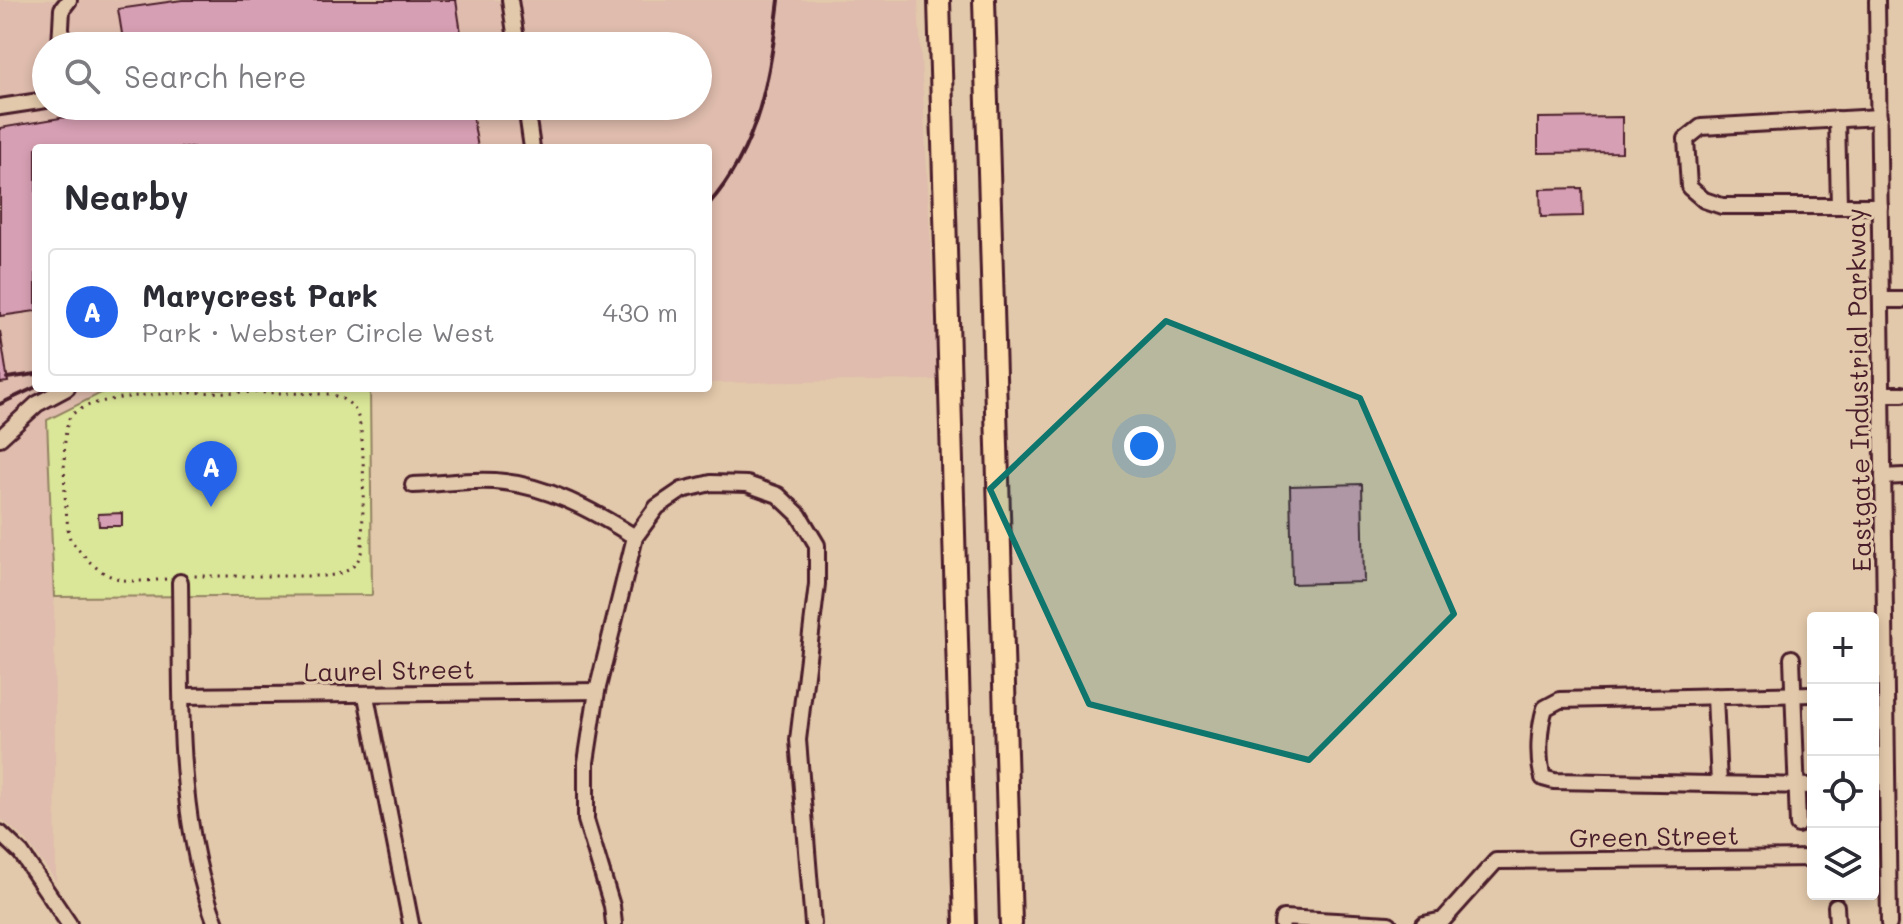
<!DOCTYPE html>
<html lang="en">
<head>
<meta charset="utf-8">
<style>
  :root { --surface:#fff; --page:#f7f7f7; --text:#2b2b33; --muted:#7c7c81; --line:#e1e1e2; --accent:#2563eb }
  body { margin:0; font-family:Mali,sans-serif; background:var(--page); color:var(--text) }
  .controls { position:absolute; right:24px; bottom:24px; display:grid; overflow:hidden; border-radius:8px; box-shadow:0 4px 12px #0003 }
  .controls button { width:72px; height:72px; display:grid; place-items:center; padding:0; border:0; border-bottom:2px solid var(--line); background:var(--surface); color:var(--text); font:40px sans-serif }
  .you { position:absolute; left:1144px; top:446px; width:28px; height:28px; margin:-20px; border:6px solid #fff; border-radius:50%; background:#1a73e8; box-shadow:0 0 0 12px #1a73e833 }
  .badge { display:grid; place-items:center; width:52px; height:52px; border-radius:50%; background:var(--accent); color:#fff; font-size:26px; font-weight:700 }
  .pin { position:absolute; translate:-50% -66px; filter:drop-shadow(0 2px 4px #0008) }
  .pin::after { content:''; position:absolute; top:42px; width:28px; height:24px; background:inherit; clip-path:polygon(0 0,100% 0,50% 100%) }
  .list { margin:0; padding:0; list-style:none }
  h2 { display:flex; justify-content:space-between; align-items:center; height:104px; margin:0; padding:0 32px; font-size:34px }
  h2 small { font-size:26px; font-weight:400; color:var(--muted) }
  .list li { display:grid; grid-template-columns:52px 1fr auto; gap:24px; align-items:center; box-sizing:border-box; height:128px; margin:0 16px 16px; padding:0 16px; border:2px solid var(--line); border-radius:8px }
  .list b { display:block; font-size:30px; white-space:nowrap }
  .list p { margin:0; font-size:26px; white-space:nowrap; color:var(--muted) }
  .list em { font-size:26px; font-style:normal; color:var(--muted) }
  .icon { flex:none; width:44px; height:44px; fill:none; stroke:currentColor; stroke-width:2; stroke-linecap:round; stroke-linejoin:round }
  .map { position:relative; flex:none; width:1903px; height:924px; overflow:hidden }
  .search { position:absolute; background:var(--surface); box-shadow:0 4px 12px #0003; left:32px; top:32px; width:680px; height:88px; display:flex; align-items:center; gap:20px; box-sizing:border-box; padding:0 28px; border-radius:44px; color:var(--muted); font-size:30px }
  .panel { position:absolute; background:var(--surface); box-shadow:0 4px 12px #0003; left:32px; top:144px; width:680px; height:248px; border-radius:8px }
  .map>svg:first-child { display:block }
  .built { fill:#dfbcad; fill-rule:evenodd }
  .green { fill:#dae698; stroke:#928262; stroke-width:2 }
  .building { fill:#d79fb3; stroke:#4a1f2b; stroke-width:2 }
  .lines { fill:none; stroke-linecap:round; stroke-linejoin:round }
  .minor-casing { stroke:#4a1f2b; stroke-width:20 }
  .highway-casing { stroke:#4a1f2b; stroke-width:26 }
  .path { stroke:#4a1f2b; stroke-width:3; stroke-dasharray:2 6; stroke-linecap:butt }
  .minor { stroke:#e3c9ab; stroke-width:14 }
  .highway { stroke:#fddcac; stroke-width:20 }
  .rail { stroke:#4a1f2b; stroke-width:4 }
  .marked { fill:#0f766e; fill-opacity:0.2; stroke:#0f766e; stroke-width:6; stroke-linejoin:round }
  .labels { text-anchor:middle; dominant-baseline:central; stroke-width:6; stroke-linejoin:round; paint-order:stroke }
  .street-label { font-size:26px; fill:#4a1f2b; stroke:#e3c9ab }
</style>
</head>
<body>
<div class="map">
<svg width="1903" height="924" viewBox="0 0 1903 924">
  <rect width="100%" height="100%" fill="#e3c9ab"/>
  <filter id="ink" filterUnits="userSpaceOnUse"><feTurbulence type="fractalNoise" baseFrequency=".0125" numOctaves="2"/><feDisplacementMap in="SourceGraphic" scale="16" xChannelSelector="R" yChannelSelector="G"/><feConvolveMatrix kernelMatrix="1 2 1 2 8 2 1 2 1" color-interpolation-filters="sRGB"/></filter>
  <g filter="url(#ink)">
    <path class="built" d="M0 0H918L938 380 708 383V148H36V388H177L109 389 47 420 54 597 56 881 25 839 0 818ZM46 46H698V106H46Z"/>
    <path class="green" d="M370 388 372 595 54 597 47 420 109 389Z"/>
    <g class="building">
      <path d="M182 0H456L463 46H124L118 9Z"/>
      <path d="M132 106H471L478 148H36V311L0 316V128Z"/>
      <path d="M1622 117V152L1538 153V118Z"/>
      <path d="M1582 188 1583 216 1541 217 1540 189Z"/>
      <path d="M0 331 8 382 0 383Z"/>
      <path d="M1362 484 1364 582 1292 584 1290 486Z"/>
      <path d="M122 513V526H99L98 514Z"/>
    </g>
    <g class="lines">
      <g class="minor-casing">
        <g id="minor">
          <path d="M510 0 517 46"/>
          <path d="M1877 0 1889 924"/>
          <path d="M60 46 62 9 69 0"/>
          <path d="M526 106 532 148"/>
          <path d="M0 107 46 100"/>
          <path d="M1879 117 1701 127 1686 139 1689 187 1704 200 1722 206H1880"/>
          <path d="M1837 119 1839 206"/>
          <path d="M1881 300H1903"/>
          <path d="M1882 394H1903"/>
          <path d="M0 438 37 404 67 388"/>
          <path d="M1883 477 1903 476"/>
          <path d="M413 485C440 484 469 479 495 481 547 485 592 510 635 537"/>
          <path d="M180 582C182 697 175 816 216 924"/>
          <path d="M1792 658 1798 825"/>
          <path d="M1813 694 1560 700 1545 708C1539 727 1537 758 1543 778L1554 781 1813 786"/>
          <path d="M182 696 597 691"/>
          <path d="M366 696 411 924"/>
          <path d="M1715 696 1719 784"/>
          <path d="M0 833 21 853 69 924"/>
          <path d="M1836 906 1837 924"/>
          <path d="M614 924 612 906 586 820V762L597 691 635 537 657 507 682 490 711 483 747 484 778 495 799 515 817 545V584L798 740 813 924"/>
          <path d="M1282 924 1283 918 1389 924"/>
          <path d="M1424 924 1443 920 1496 861 1813 858"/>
        </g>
      </g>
      <g class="highway-casing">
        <g id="highway">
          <path d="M939 0 965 924"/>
          <path d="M984 0 1011 924"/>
        </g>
      </g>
      <path class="path" d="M166 579C116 585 101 579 70 539 65 520 60 431 70 417 95 383 283 394 329 394 340 397 349 401 355 410 368 430 362 521 362 549 358 569 344 574 326 576H191"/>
      <use href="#minor" class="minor"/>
      <use href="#highway" class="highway"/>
      <g class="rail">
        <path d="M708 205C760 147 770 74 779 0"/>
        <path d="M7 378 36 374"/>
        <path d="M0 404 36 387"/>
      </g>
    </g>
  </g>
  <path class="marked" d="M1166 321 1360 398 1454 614 1309 760 1089 704 990 489Z"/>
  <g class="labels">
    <g class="street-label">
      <text transform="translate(1858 390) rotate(-91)">Eastgate Industrial Parkway</text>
      <text transform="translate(389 670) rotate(-1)">Laurel Street</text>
      <text transform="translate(1654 836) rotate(-1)">Green Street</text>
    </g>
  </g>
</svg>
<div class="controls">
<button>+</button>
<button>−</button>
<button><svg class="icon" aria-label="locate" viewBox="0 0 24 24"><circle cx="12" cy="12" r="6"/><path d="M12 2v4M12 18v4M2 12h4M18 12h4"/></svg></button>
<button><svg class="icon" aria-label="layers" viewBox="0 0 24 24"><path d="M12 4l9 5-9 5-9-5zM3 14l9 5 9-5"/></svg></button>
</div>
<div class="you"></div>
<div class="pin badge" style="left:211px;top:507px">A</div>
<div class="search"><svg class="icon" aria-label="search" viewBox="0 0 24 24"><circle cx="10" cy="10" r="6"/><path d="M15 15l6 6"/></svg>Search here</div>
<section class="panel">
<h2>Nearby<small></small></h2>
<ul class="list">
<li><span class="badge">A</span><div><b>Marycrest Park</b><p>Park · Webster Circle West</p></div><em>430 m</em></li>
</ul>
</section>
</div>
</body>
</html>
